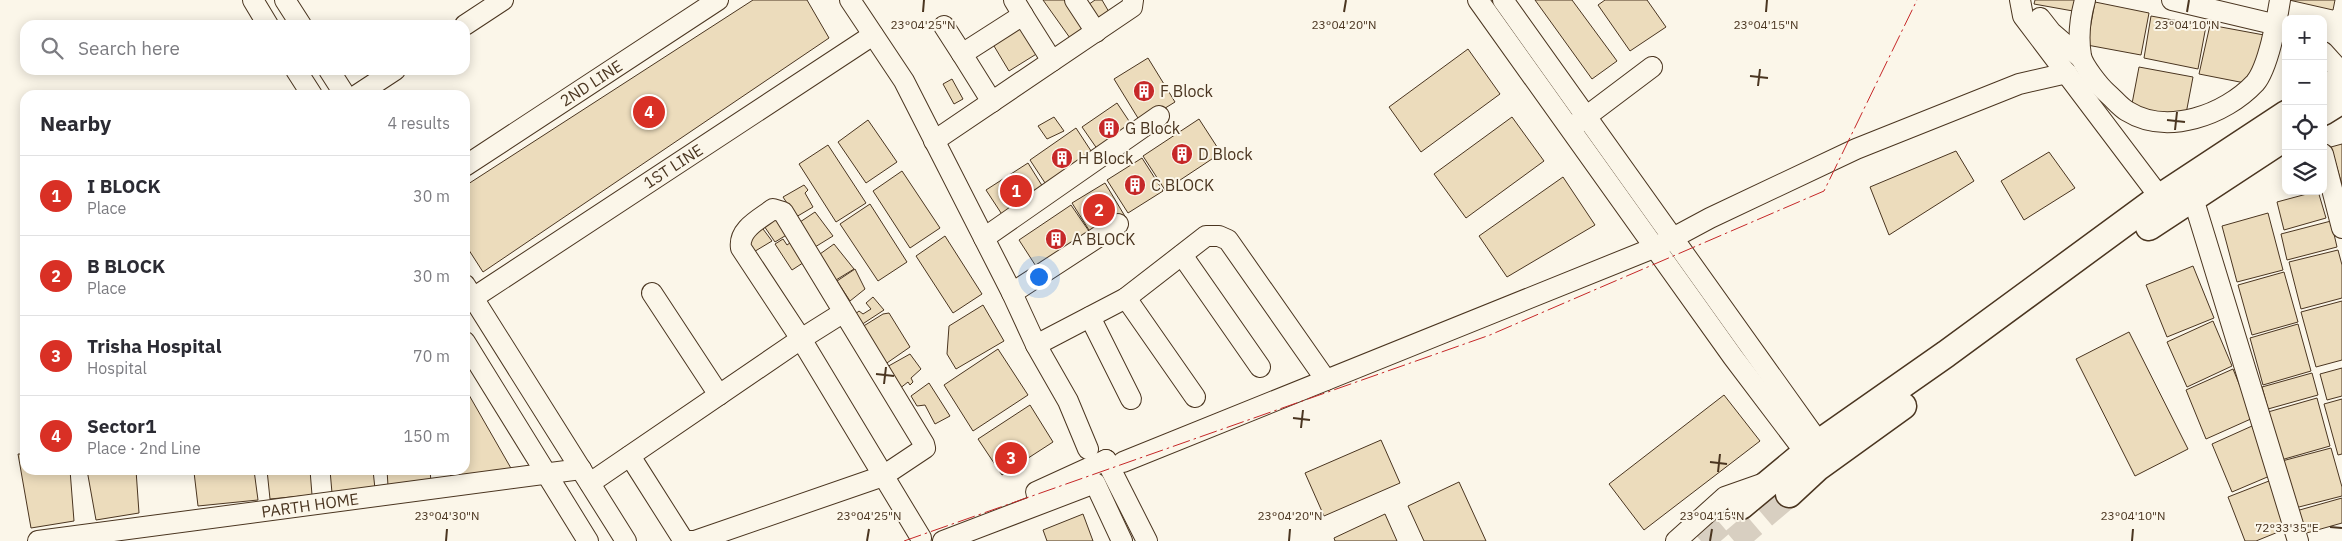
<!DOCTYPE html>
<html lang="en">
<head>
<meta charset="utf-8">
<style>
  :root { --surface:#fff; --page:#f2f2f3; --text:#2b2b33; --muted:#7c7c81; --line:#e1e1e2; --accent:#d93025 }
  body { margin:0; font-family:"IBM Plex Sans",sans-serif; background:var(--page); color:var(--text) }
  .controls { position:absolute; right:15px; top:15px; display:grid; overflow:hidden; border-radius:10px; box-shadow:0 2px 12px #0003 }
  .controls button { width:45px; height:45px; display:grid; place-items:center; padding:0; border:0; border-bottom:1px solid var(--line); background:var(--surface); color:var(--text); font:25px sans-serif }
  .you { position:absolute; left:1038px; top:276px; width:18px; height:18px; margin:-12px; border:4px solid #fff; border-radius:50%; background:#1a73e8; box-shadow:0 0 0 8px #1a73e833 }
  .badge { display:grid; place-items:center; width:32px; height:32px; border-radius:50%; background:var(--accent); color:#fff; font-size:16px; font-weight:700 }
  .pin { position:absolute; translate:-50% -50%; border:2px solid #fff; box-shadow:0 1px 5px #0006 }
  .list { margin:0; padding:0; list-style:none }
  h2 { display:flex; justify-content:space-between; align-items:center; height:65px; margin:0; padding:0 20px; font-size:21px }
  h2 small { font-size:16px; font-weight:400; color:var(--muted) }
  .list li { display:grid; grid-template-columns:32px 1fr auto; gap:15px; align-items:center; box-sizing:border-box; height:80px; padding:0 20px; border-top:1px solid var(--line) }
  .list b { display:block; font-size:19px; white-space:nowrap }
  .list p { margin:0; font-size:16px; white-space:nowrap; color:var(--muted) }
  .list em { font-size:16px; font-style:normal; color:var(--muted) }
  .icon { flex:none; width:28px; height:28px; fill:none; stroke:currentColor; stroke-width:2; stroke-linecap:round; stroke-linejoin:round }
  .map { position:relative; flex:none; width:2342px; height:541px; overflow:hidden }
  .search { position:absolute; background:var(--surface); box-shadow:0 2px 12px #0003; left:20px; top:20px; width:450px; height:55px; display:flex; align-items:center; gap:12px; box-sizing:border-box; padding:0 18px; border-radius:15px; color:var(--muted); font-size:19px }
  .panel { position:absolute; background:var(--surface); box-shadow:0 2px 12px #0003; left:20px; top:90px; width:450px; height:385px; border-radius:15px }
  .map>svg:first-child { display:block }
  .building { fill:#ecdcbc; stroke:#4a3520 }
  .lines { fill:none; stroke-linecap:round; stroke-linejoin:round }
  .major-tunnel { stroke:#d8cfc1; stroke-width:26; stroke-dasharray:26 13; stroke-linecap:butt }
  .minor-casing { stroke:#4a3520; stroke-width:22 }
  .major-casing { stroke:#4a3520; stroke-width:29 }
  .minor { stroke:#fbf6e9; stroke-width:20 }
  .major { stroke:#fbf6e9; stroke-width:26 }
  .power { stroke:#c62828; stroke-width:1; stroke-dasharray:18 4 2.5 4; stroke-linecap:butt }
  .ticks { fill:none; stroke:#4a3520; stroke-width:2 }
  .labels { text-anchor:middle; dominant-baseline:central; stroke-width:4; stroke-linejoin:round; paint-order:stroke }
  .street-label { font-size:16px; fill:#4a3520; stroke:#fbf6e9 }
  .poi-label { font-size:16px; fill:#4a3520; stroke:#fbf6e9; text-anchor:start }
  .ticks-label { font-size:12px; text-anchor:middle; fill:#4a3520; stroke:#fbf6e9; stroke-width:4; stroke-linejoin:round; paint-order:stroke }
</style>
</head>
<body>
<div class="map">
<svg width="2342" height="541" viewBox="0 0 2342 541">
  <rect width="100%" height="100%" fill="#fbf6e9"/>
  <g class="building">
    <path d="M753 0H807L829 38 483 272 465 244V186Z"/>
    <path d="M1043 0H1068L1086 28 1070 38Z"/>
    <path d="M1095 0H1102L1109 12 1094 22 1085 7Z"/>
    <path d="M1535 0H1572L1617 61 1592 79Z"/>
    <path d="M1605 0H1647L1666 27 1630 51 1598 5Z"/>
    <path d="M2035 0H2075L2073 11 2034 4Z"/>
    <path d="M2289 0H2335L2333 10Z"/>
    <path d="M2095 2 2149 13 2141 55 2087 45Z"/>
    <path d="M2151 16 2206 26 2198 69 2144 58Z"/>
    <path d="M1020 25 1038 53 1009 71 991 41Z"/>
    <path d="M2210 25 2264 35 2250 84 2199 74Z"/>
    <path d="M1468 49 1500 94 1421 152 1389 107Z"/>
    <path d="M1148 58 1175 102 1141 123 1114 79Z"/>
    <path d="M2139 67 2193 77 2185 119 2131 109Z"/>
    <path d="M952 79 963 99 954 104 943 84Z"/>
    <path d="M1117 103 1135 130 1100 153 1082 127Z"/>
    <path d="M1054 117 1064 131 1047 139 1038 126Z"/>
    <path d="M1512 117 1544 161 1466 218 1434 174Z"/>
    <path d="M1199 119 1221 153 1165 190 1143 156Z"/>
    <path d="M868 120 897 162 866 183 838 142Z"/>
    <path d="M1076 128 1095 157 1049 189 1030 160Z"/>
    <path d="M2342 144V185L2331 147Z"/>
    <path d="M828 145 866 203 836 222 799 164Z"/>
    <path d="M1956 151 1974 181 1889 235 1870 187Z"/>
    <path d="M2049 152 2075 188 2024 220 2001 181Z"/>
    <path d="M1142 158 1163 191 1128 213 1107 180Z"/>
    <path d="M1028 163 1046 192 1005 219 986 190Z"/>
    <path d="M902 171 940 228 910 248 873 191Z"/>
    <path d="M1563 177 1595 225 1507 277 1479 236Z"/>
    <path d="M1105 183 1126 218 1094 238 1072 203Z"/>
    <path d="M804 185 808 190 805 193 813 207 796 217 783 197Z"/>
    <path d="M2318 191 2326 218 2284 230 2277 202Z"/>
    <path d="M870 204 907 262 878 281 840 224Z"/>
    <path d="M1071 205 1093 237 1041 274 1019 240Z"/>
    <path d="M780 212 793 231 775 242 762 223Z"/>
    <path d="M815 212 833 236 815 247 800 222Z"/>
    <path d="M2268 213 2283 270 2237 282 2222 226Z"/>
    <path d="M2331 221 2337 247 2287 260 2281 234Z"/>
    <path d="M760 225 772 241 752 253 743 236Z"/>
    <path d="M945 236 982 294 953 313 916 256Z"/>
    <path d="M797 238 809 259 792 270 775 244 783 239 787 245Z"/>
    <path d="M834 244 854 269 836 280 820 254Z"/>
    <path d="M2338 250 2342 265V298L2301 309 2289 262Z"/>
    <path d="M2193 266 2214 318 2167 337 2146 285Z"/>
    <path d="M855 269 865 289 850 301 837 281Z"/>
    <path d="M2284 272 2298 322 2252 335 2238 285Z"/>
    <path d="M873 297 884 310 861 325 854 315 859 311 863 314 871 309 866 303Z"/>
    <path d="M2342 301V360L2316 367 2301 312Z"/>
    <path d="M983 305 1004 341 956 369 947 354 949 326Z"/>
    <path d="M889 313 910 347 884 365 862 327 883 314Z"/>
    <path d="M2213 321 2232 366 2187 387 2167 342Z"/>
    <path d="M2298 324 2311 371 2263 385 2250 338Z"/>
    <path d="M2129 332 2188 449 2135 476 2076 359Z"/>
    <path d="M998 349 1028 395 973 431 944 385Z"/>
    <path d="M910 354 921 369 911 378 913 382 910 385 908 382 899 389 885 368Z"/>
    <path d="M2342 368V396L2327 400 2320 374Z"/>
    <path d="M2233 369 2253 418 2206 439 2186 390Z"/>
    <path d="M2312 373 2318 395 2268 409 2262 387Z"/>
    <path d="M929 383 950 416 935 424 925 405 917 406 911 396Z"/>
    <path d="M465 388 512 470 451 479 450 470H465Z"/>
    <path d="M1724 395 1760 441 1644 530 1609 484Z"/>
    <path d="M2317 398 2330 446 2281 460 2268 412Z"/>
    <path d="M2342 399V454L2338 455 2324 404Z"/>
    <path d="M1030 405 1053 442 1002 475 978 439Z"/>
    <path d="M2252 426 2272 475 2232 492 2212 444Z"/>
    <path d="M1381 440 1400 483 1324 516 1305 473Z"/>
    <path d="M2331 448 2342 487V496L2295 508 2282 461Z"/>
    <path d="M18 454H25V470H70L74 521 31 528Z"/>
    <path d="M87 470H136L139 513 96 520Z"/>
    <path d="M215 470H254L258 500 198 506 194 472Z"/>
    <path d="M267 470H310L312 495 270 499Z"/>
    <path d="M330 470H373L375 489 332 493Z"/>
    <path d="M387 470H430L431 482 388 486Z"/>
    <path d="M2269 481 2288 528 2256 541H2245L2228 497Z"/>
    <path d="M1459 482 1486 541H1424L1408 506Z"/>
    <path d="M2342 498V523L2303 534 2296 511Z"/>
    <path d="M1083 514 1093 541H1047L1043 530Z"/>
    <path d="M1385 514 1397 541H1335L1334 538Z"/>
  </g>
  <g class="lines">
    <g class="major-tunnel">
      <path d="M1701 541 1741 506"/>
      <path d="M1734 541 1789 494"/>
    </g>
    <g class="minor-casing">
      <g id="minor">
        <path d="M253 0 268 25"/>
        <path d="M285 0 301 25"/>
        <path d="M850 0 904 81 1012 293 1036 345 1068 401 1088 449"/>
        <path d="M1014 0 1023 15"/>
        <path d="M1075 0 1096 32"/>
        <path d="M1478 0 1733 357 1814 464"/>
        <path d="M1503 0 1827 454"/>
        <path d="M2020 0 2023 16 2168 208"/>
        <path d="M2085 0C2080 18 2078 38 2081 56 2083 66 2100 87 2107 93 2114 99 2120 107 2127 111 2167 136 2225 115 2255 83 2268 68 2277 20 2280 0"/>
        <path d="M2172 0 2286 27"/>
        <path d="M2040 18 2051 32 2081 58"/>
        <path d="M465 25 503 0"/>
        <path d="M944 26 962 54"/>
        <path d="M2323 52 2342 73"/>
        <path d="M296 70 312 95"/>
        <path d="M329 70 345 95"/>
        <path d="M357 95 395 70"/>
        <path d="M992 102 962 54 1023 15 1052 61"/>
        <path d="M1575 125 1652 67"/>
        <path d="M934 141 1132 7 1133 0"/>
        <path d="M2323 154 2342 228"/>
        <path d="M465 166 718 0"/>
        <path d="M2193 198 2298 541"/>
        <path d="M984 238 1159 116"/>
        <path d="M1182 255 1260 367"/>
        <path d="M465 285 626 541"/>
        <path d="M652 293 719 395"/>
        <path d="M1012 293 1118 224"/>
        <path d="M473 298 873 35"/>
        <path d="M1126 298 1195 397"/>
        <path d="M1090 317 1131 399"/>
        <path d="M465 342 588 541"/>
        <path d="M1036 345 1126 298 1206 236H1219L1228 240 1326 380"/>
        <path d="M630 456 682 538 687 541H695L883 476 925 448 924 444 783 212 773 209C760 219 738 229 741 248L801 339 844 312"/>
        <path d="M1106 460 1147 541"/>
        <path d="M1123 462 1656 247 1710 218 1856 149 2019 84 2067 73"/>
        <path d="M590 483 801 339 921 538"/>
        <path d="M1036 492 1106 460"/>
        <path d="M38 541 581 469"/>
        <path d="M943 541 1095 483 1122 541"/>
        <path d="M1676 541 1725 497 1762 484"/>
      </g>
    </g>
    <g class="major-casing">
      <g id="major">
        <path d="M2323 90 2342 78"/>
        <path d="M2323 112 2342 100"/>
        <path d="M2149 227 2286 137"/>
        <path d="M1789 494 1817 468 1903 406"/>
        <path d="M1741 506 1806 452 1946 354 2160 197 2286 114"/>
      </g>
    </g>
    <use href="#minor" class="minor"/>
    <use href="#major" class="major"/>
    <path class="power" d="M904 541 1490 335 1824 191 1917 0"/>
  </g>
  <path class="ticks" d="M923 12 924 0M1344 12 1346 0M1766 12 1767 0M2187 12 2189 0M1750 76 1768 78M1758 86 1760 69M2167 120 2185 122M2175 130 2177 112M876 374 894 376M884 384 886 367M1293 418 1310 420M1301 428 1303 410M1710 462 1727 464M1718 472 1720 454M2330 527 2342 528M446 541 447 529M867 541 869 529M1289 541 1290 529M1710 541 1712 529M2132 541 2133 529"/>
  <defs>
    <g id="building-disc" transform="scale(1.125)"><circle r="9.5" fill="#c62828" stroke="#fbf6e9"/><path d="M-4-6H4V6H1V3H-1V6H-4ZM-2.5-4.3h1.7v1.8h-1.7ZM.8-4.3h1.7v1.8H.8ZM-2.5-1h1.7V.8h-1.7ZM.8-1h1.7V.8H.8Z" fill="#fff"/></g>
  </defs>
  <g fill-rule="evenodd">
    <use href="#building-disc" x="1144" y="91"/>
    <use href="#building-disc" x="1109" y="128"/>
    <use href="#building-disc" x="1182" y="154"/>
    <use href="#building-disc" x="1062" y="158"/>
    <use href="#building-disc" x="1135" y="185"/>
    <use href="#building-disc" x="1056" y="239"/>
  </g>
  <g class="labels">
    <g class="street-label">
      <text transform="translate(591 83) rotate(-33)">2ND LINE</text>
      <text transform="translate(673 166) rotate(-33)">1ST LINE</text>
      <text transform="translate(310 505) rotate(-8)">PARTH HOME</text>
    </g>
    <g class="poi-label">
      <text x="1160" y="91">F Block</text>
      <text x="1125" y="128">G Block</text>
      <text x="1198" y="154">D Block</text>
      <text x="1078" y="158">H Block</text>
      <text x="1151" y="185">C BLOCK</text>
      <text x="1072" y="239">A BLOCK</text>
    </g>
  </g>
  <g class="ticks-label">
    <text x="923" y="29">23°04'25"N</text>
    <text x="1344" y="29">23°04'20"N</text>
    <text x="1766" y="29">23°04'15"N</text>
    <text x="2187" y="29">23°04'10"N</text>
    <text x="447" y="520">23°04'30"N</text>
    <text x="869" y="520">23°04'25"N</text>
    <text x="1290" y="520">23°04'20"N</text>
    <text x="1712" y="520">23°04'15"N</text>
    <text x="2133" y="520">23°04'10"N</text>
    <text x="2287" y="532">72°33'35"E</text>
  </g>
</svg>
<div class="controls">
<button>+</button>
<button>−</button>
<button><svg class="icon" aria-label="locate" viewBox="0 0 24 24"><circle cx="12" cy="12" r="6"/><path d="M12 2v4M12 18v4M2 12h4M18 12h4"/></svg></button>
<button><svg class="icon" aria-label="layers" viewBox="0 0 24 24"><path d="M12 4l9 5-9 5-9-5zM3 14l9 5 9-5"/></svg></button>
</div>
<div class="you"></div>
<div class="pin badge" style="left:1016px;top:191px">1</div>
<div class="pin badge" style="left:1099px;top:210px">2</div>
<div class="pin badge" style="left:1011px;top:458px">3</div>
<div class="pin badge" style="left:649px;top:112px">4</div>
<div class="search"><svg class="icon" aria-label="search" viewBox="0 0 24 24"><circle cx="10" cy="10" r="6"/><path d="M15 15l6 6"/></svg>Search here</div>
<section class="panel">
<h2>Nearby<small>4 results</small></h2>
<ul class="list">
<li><span class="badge">1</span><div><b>I BLOCK</b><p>Place</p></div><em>30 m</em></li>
<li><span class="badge">2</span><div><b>B BLOCK</b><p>Place</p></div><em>30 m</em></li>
<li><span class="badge">3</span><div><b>Trisha Hospital</b><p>Hospital</p></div><em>70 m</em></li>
<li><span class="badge">4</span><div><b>Sector1</b><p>Place · 2nd Line</p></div><em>150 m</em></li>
</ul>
</section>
</div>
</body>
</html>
